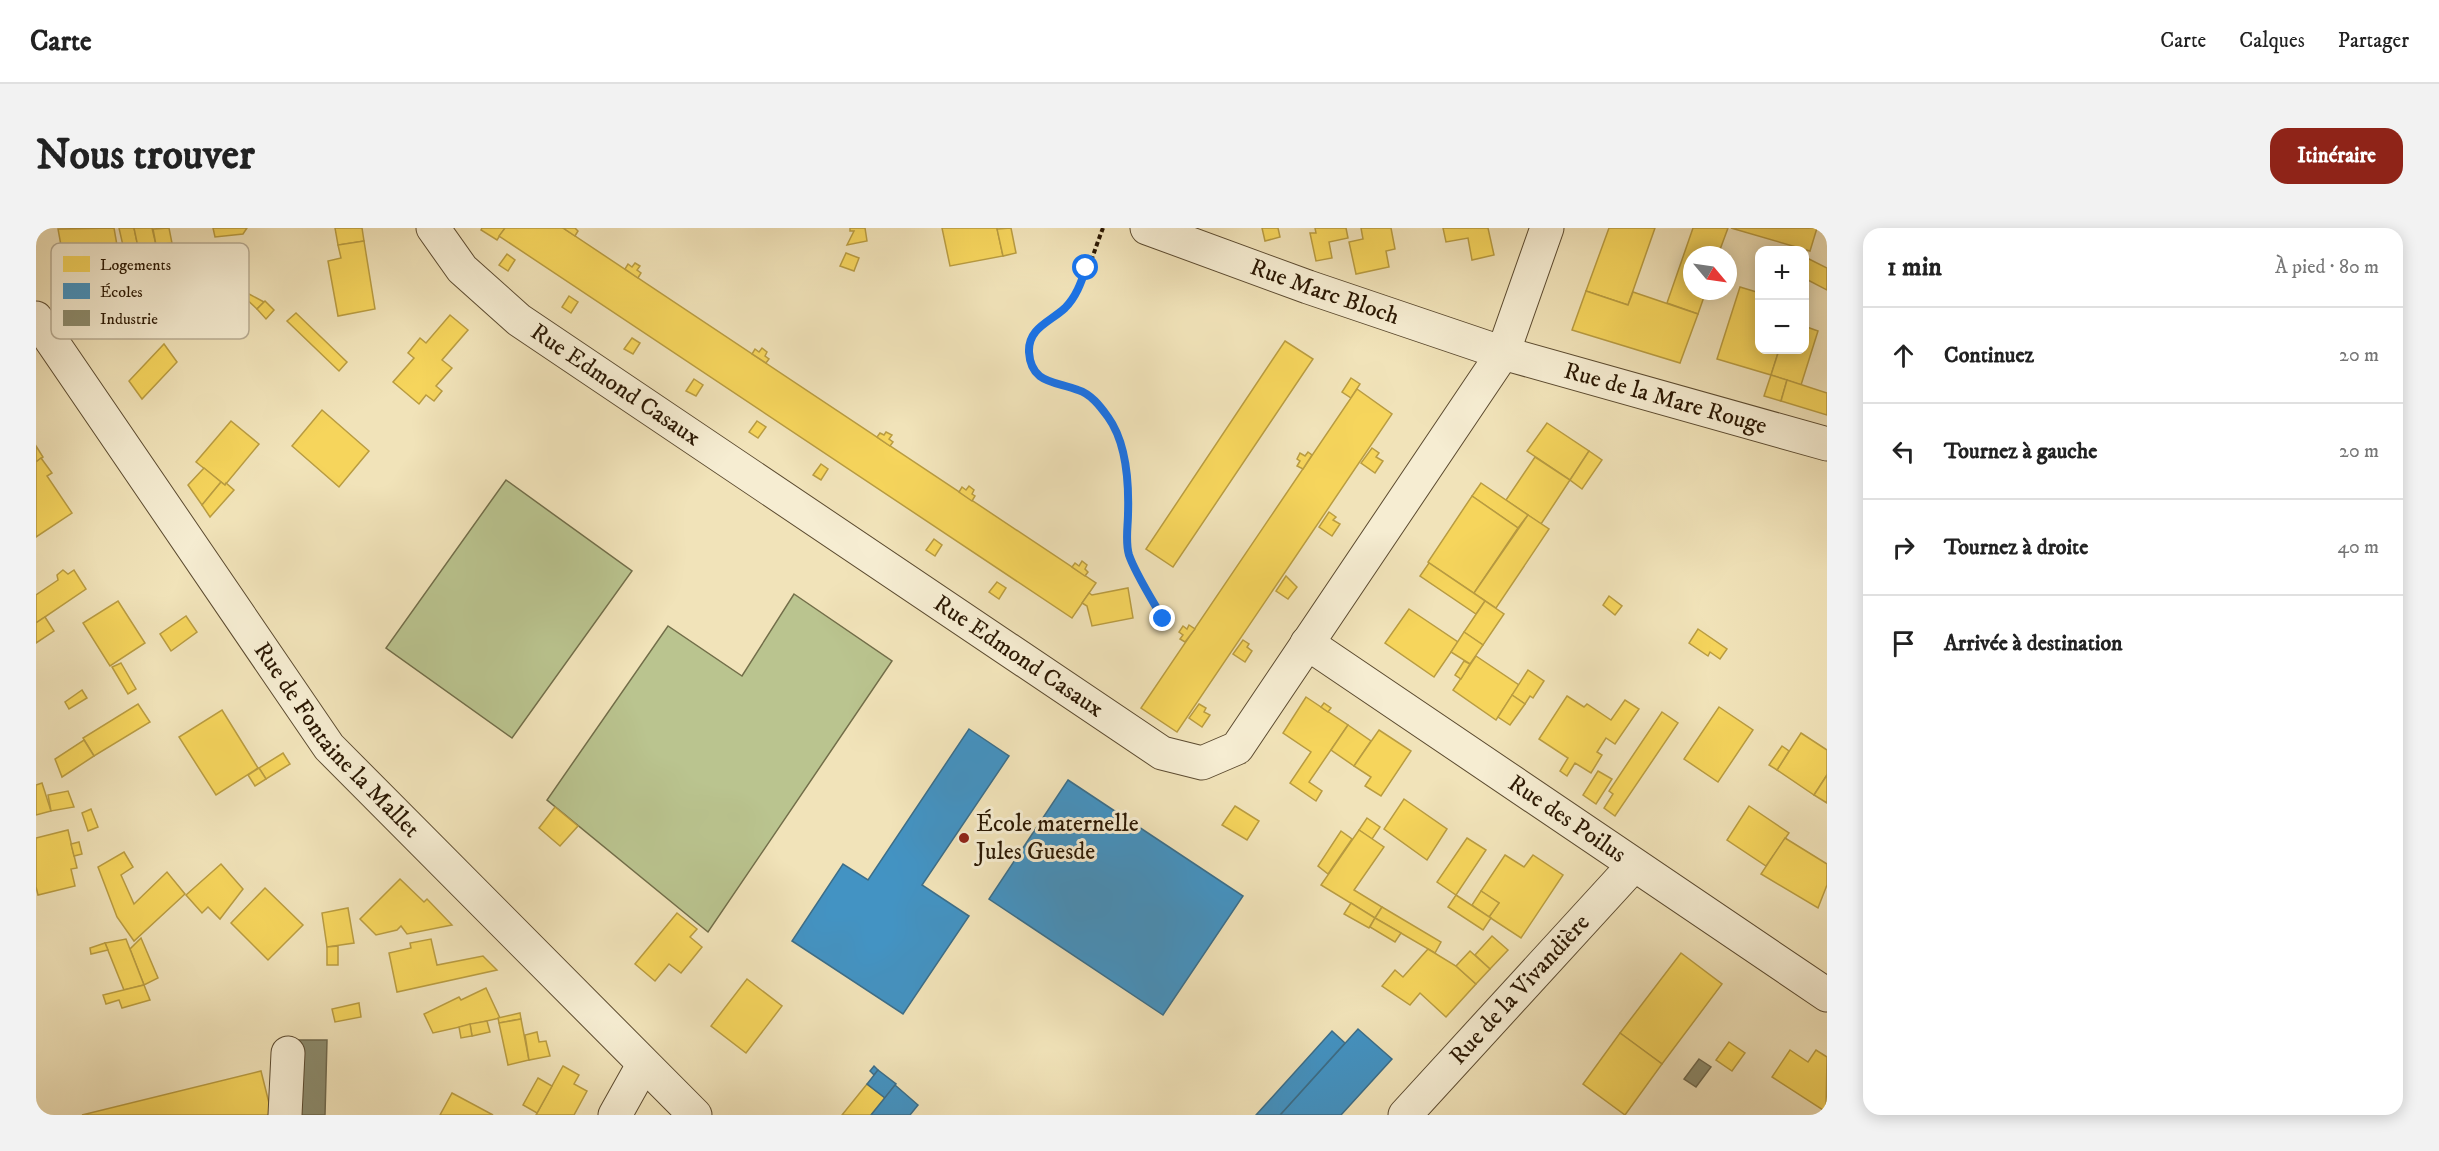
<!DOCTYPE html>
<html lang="fr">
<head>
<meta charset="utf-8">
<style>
  :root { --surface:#fff; --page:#f2f2f2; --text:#222; --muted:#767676; --line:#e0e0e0; --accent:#8f2418 }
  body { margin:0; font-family:"IM FELL DW Pica",serif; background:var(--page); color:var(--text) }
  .controls { position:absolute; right:18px; top:18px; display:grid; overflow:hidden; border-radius:12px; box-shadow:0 3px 15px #0003 }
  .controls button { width:54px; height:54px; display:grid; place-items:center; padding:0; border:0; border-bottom:2px solid var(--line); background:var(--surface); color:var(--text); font:30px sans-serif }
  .compass { position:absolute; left:1647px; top:18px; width:54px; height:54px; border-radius:50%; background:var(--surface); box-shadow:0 3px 15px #0003; rotate:119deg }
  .stop { position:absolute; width:18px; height:18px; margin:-14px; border:4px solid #1a73e8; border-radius:50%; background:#fff }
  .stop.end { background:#1a73e8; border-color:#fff; box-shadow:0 2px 6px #0008 }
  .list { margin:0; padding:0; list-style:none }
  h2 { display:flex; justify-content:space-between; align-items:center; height:78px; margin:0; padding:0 24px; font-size:26px }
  h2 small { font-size:20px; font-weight:400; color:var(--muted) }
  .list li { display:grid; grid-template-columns:39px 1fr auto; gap:18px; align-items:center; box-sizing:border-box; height:96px; padding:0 24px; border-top:2px solid var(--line) }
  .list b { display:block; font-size:22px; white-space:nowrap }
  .list em { font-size:20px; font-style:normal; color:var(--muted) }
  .icon { flex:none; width:33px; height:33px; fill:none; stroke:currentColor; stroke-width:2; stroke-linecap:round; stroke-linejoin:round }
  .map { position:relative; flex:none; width:1791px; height:887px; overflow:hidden; border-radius:18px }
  header { display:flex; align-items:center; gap:36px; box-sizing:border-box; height:84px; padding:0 30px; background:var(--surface); border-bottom:2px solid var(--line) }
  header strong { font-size:28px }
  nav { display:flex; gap:33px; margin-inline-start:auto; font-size:21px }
  .intro { display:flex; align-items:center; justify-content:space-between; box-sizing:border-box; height:144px; padding:0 36px }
  h1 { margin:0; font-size:42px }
  .button { padding:15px 27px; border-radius:18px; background:var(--accent); color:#fff; font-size:21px; font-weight:700 }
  main { display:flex; gap:36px; padding:0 36px }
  aside { flex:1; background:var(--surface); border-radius:18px; box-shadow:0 3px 15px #0003 }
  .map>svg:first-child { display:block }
  .green { fill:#bac48f; stroke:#726e49; stroke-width:1.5 }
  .homes { fill:#f6d55c; stroke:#b99c41; stroke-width:1.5 }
  .schools { fill:#4393c3; stroke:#3c6e89; stroke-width:1.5 }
  .industry { fill:#8c8c6e; stroke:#6f694e; stroke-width:1.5 }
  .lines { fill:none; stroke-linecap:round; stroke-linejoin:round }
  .minor-casing { stroke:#5c4b30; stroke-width:35 }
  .path { stroke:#2b1803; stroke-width:4; stroke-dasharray:4.5 3; stroke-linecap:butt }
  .minor { stroke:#f6edd2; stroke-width:33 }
  .route { stroke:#1a73e8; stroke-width:8 }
  .poi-dot { fill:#8f2418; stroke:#f6edd2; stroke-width:2 }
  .labels { text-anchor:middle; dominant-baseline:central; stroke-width:6; stroke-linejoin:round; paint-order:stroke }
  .street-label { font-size:24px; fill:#2b1803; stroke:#f6edd2 }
  .poi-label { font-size:24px; fill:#2b1803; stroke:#f6edd2; text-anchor:start }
  .key { fill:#f6edd2; stroke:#b9ad94; stroke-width:1.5 }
  .key-label { font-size:16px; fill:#2b1803 }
</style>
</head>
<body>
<header>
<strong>Carte</strong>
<nav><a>Carte</a><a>Calques</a><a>Partager</a></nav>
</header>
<div class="intro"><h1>Nous trouver</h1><a class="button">Itinéraire</a></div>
<main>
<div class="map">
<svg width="1791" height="887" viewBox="0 0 1791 887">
  <rect width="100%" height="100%" fill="#f1e3b9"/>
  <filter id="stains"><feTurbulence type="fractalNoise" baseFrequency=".00333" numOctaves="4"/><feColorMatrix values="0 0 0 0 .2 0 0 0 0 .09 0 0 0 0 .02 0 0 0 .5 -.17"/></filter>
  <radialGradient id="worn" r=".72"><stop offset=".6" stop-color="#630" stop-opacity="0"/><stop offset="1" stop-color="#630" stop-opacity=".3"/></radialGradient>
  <g class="green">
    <path d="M470 252 596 343 476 510 350 420Z"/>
    <path d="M758 366 856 433 672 704 511 572 632 398 706 448Z"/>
  </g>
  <g class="homes">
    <path d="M78 0 82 23 28 34 22 1Z"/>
    <path d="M83 0H98L102 19 88 22Z"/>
    <path d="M98 0H116L120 17 102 19Z"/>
    <path d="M133 0 136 15 120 17 117 1Z"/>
    <path d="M177 0H211L207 6 179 9Z"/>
    <path d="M299 0H326L328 13 302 17Z"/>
    <path d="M446 0H469L461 12 445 2Z"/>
    <path d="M469 0H527L1060 355 1036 390 463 8Z"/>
    <path d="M527 0H539L542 3 539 8Z"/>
    <path d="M814 0H829L831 13 811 17 818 3H814Z"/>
    <path d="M906 0H961L967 28 914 38Z"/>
    <path d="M975 0 980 25 967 28 961 1Z"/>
    <path d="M1226 0H1242L1244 9 1229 13Z"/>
    <path d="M1279 0H1310L1312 10 1293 14 1296 30 1280 33 1274 5H1280Z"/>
    <path d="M1325 0H1355L1359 21 1350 23 1353 39 1320 46 1313 14 1327 11Z"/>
    <path d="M1407 0H1452L1458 27 1436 32 1432 10 1410 14Z"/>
    <path d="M1573 0H1619L1592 77 1550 63Z"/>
    <path d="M1657 0H1692L1682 27H1656V63H1670L1662 86 1631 75Z"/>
    <path d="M1695 0H1781L1774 23Z"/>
    <path d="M328 13 339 81 302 88 292 33 305 30 302 17Z"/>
    <path d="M810 25 823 30 818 43 804 38Z"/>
    <path d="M471 26 479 32 472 43 463 37Z"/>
    <path d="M1771 30 1791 40V62L1768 50Z"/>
    <path d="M599 35 604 38 601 42 605 45 602 50 589 41 592 36 596 39Z"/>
    <path d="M1704 59 1724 65V122H1743L1735 147 1681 131Z"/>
    <path d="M1550 63 1592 77 1597 64 1662 86 1644 135 1536 102Z"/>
    <path d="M213 66 228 74 221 81 207 68Z"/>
    <path d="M533 68 542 74 535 85 526 79Z"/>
    <path d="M229 73 238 82 230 91 221 81Z"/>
    <path d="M260 85 311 134 303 143 251 93Z"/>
    <path d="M414 87 432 102 406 132 416 140 400 158 406 163 398 173 390 167 383 176 357 154 378 130 372 125 384 110 390 115Z"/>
    <path d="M1768 98 1782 103 1765 157 1735 147 1743 122H1768Z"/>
    <path d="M596 110 604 115 597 126 588 121Z"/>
    <path d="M1249 113 1277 131 1137 339 1110 321Z"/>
    <path d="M128 116 141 134 106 171 93 153Z"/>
    <path d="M726 120 731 124 729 128 733 131 730 135 716 126 719 121 723 124Z"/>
    <path d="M1735 147 1751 152 1745 173 1728 168Z"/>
    <path d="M1315 150 1324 156 1315 170 1306 164Z"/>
    <path d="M658 151 667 157 660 168 650 163Z"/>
    <path d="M1751 152 1791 165V187L1745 173Z"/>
    <path d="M1321 161 1356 186 1141 504 1105 480Z"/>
    <path d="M286 182 333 223 303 259 256 218Z"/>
    <path d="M195 193 223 216 189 257 160 234Z"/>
    <path d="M721 193 730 199 722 210 713 204Z"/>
    <path d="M1511 195 1553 223 1534 252 1491 223Z"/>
    <path d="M850 204 856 207 853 211 857 214 854 218 841 209 844 205 848 207Z"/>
    <path d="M0 218 7 229 0 234Z"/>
    <path d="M1336 220 1343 225 1340 229 1347 233 1339 245 1325 235Z"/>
    <path d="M1553 223 1566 232 1546 261 1534 252Z"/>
    <path d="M1272 224 1276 227 1267 241 1261 238 1264 233 1261 231 1264 225 1269 228Z"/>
    <path d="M1499 229 1534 252 1505 296 1470 272Z"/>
    <path d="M5 230 16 245 11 248 36 285 0 309V234Z"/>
    <path d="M785 236 792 241 785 252 777 247Z"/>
    <path d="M168 240 185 254 166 277 152 257Z"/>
    <path d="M185 254 189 257 190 255 198 262 174 289 166 277Z"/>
    <path d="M1445 255 1492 287 1482 300 1436 268Z"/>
    <path d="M933 258 938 262 936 266 939 268 936 273 923 264 926 259 930 262Z"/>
    <path d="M1436 268 1482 300 1438 365 1392 334Z"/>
    <path d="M1293 284 1300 289 1297 292 1304 296 1296 308 1283 299Z"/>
    <path d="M1492 287 1513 301 1460 380 1438 365Z"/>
    <path d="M898 311 906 317 899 328 890 322Z"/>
    <path d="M1046 333 1051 337 1049 341 1052 344 1049 348 1036 339 1039 335 1043 338Z"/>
    <path d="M1393 335 1449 373 1440 386 1384 348Z"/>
    <path d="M27 342 32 346 38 342 50 361 0 395V367L22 352 21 347Z"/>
    <path d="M1250 348 1261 359 1252 371 1240 363Z"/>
    <path d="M961 354 970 360 963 371 953 364Z"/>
    <path d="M1092 360 1097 390 1056 398 1051 378 1046 375 1053 365 1056 367Z"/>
    <path d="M1573 368 1586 378 1579 387 1567 377Z"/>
    <path d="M82 373 109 415 74 438 47 395Z"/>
    <path d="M1449 373 1468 386 1447 417 1428 404Z"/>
    <path d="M1373 381 1422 414 1398 449 1349 415Z"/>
    <path d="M150 388 161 404 135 423 124 406Z"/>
    <path d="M9 389 18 403 0 415V395Z"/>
    <path d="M1153 397 1159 401 1149 414 1144 411 1147 407 1143 404 1147 398 1151 401Z"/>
    <path d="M1662 401 1691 421 1684 431 1674 424 1672 428 1653 415Z"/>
    <path d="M1428 404 1447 417 1434 436 1415 424Z"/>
    <path d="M1207 412 1213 416 1211 419 1216 423 1209 434 1197 426Z"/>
    <path d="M1440 428 1483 457 1460 492 1417 462Z"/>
    <path d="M1428 433 1434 436 1425 451 1419 447Z"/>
    <path d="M85 435 100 461 92 466 76 439Z"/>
    <path d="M1492 442 1508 453 1497 470 1494 468 1489 476 1476 467Z"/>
    <path d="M46 462 51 470 33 481 29 474Z"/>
    <path d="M1476 467 1489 476 1474 497 1462 489Z"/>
    <path d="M1531 468 1548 479 1551 476 1575 492 1589 472 1603 481 1579 516 1570 510 1561 524 1566 527 1555 545 1539 535 1531 548 1524 543 1532 530 1503 511Z"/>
    <path d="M1270 469 1312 497 1273 554 1286 563 1280 573 1254 555 1275 524 1247 505Z"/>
    <path d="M1288 475 1295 480 1292 484 1285 479Z"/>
    <path d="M102 476 114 494 58 528 47 510Z"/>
    <path d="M1163 476 1170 480 1168 484 1174 487 1166 499 1153 490Z"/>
    <path d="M1683 479 1717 502 1682 554 1648 531Z"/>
    <path d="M186 482 222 540 180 567 143 509Z"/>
    <path d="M1626 484 1642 495 1579 588 1568 580 1577 566 1573 563Z"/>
    <path d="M1312 497 1335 513 1318 538 1295 522Z"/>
    <path d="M1343 502 1375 523 1345 568 1329 558 1335 549 1318 538Z"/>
    <path d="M1765 505 1791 522V547L1778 567 1741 542Z"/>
    <path d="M48 512 58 528 26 549 19 531Z"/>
    <path d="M1746 518 1753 523 1741 542 1733 537Z"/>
    <path d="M247 525 254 536 230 551 223 540Z"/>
    <path d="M223 540 230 551 219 558 212 547Z"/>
    <path d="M1562 543 1576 551 1560 576 1547 567Z"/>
    <path d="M1791 547V575L1778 567Z"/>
    <path d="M6 555 15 583 0 587V557Z"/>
    <path d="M32 563 38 579 15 583 12 567Z"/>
    <path d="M1368 571 1411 601 1391 632 1348 601Z"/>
    <path d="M1199 578 1223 593 1211 612 1186 597Z"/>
    <path d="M1713 578 1753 605 1730 638 1691 612Z"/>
    <path d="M519 579 542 598 524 618 503 600Z"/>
    <path d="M55 581 62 599 52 603 46 585Z"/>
    <path d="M1331 590 1344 599 1336 611 1323 602Z"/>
    <path d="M32 602 41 640 35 641 39 658 2 667 0 659V610Z"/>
    <path d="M1323 602 1348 619 1318 662 1346 679 1339 690 1285 657Z"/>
    <path d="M1305 603 1316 611 1292 646 1282 638Z"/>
    <path d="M1431 610 1450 622 1420 667 1401 654Z"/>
    <path d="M1749 610 1791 636V657L1782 680 1725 646Z"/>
    <path d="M43 614 46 626 38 628 35 616Z"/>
    <path d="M88 624 97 639 85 647 98 676 131 644 149 666 98 713 81 689 62 639Z"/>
    <path d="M1469 627 1488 639 1497 627 1527 647 1485 710 1453 689 1463 675 1445 663Z"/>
    <path d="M185 636 207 661 184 691 172 679 166 685 150 667Z"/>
    <path d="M364 651 388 674 391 671 416 697 371 706 365 698 361 702 340 707 324 691Z"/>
    <path d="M229 660 267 697 232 732 195 695Z"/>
    <path d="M1445 663 1463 675 1453 689 1436 677Z"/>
    <path d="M1420 667 1455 690 1447 702 1412 679Z"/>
    <path d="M1315 675 1339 690 1333 700 1308 686Z"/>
    <path d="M1346 679 1405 714 1399 725 1339 690Z"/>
    <path d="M312 680 318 715 291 719 286 685Z"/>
    <path d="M641 685 661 701 654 709 666 719 645 745 633 736 619 753 599 736Z"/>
    <path d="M1339 690 1365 705 1359 714 1334 699Z"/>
    <path d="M1456 708 1472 722 1454 741 1439 727Z"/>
    <path d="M105 710 122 750 108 757 94 721Z"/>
    <path d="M90 711 108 757 88 762 69 715Z"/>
    <path d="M395 711 401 737 447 728 461 742 361 764 353 725 375 720 374 715Z"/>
    <path d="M69 715 72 722 55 726 54 720Z"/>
    <path d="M302 718V737H291V719Z"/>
    <path d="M1392 721 1420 738 1440 756 1410 789 1384 765 1374 777 1346 758 1359 742 1367 749Z"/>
    <path d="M1434 723 1454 741 1440 756 1420 738Z"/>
    <path d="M1645 725 1686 756 1626 836 1584 805Z"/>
    <path d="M711 751 746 778 710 825 675 798Z"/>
    <path d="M108 757 114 772 86 780 83 772 70 776 67 767Z"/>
    <path d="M450 760 464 790 397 805 388 786 423 769 425 772Z"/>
    <path d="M323 775 325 789 299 794 296 781Z"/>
    <path d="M484 785 485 791 463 795 462 790Z"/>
    <path d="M485 791 493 832 472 837 463 795Z"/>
    <path d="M451 793 454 804 436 808 434 796Z"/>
    <path d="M434 796 436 808 425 810 423 799Z"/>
    <path d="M501 804 503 814 510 813 514 828 493 832 489 807Z"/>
    <path d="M1584 805 1626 836 1589 887 1547 856Z"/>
    <path d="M1693 814 1709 825 1696 843 1680 832Z"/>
    <path d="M1754 822 1772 834 1780 822 1791 829 1790 884 1736 849Z"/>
    <path d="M527 838 543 847 538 856 551 863 538 887H500Z"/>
    <path d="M225 843 236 887H46Z"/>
    <path d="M502 850 516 858 501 885 487 877Z"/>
    <path d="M831 856 849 870 835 887H806Z"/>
    <path d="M416 865 457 887H404Z"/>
  </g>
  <g class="schools">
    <path d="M933 501 973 528 886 657 933 688 867 786 756 713 807 636 832 652Z"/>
    <path d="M1032 552 1207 668 1127 787 953 671Z"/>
    <path d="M1322 801 1356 831 1305 887H1244Z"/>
    <path d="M1296 803 1309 815 1244 887H1220Z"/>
    <path d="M838 838 842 842 838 847 834 843Z"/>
    <path d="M842 842 860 856 849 870 831 856Z"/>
    <path d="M859 857 882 877 874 887H835Z"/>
  </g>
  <g class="industry">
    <path d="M263 812H291L289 887H261Z"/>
    <path d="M1663 831 1675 839 1660 859 1648 851Z"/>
  </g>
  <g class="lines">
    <g class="minor-casing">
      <g id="minor">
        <path id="s1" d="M397 0 426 41 483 92 1126 525 1166 535 1201 520 1467 125 1511 0"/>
        <path id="s2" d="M1111 0 1272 59 1467 125 1791 216"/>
        <path id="s3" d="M0 90 293 519 659 887"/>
        <path id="s4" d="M1271 415 1791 767"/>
        <path d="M249 887 252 825"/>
        <path d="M579 887 607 837"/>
        <path id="s5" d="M1369 887 1597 638"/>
      </g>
    </g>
    <path class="path" d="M1067 0C1059 20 1051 49 1039 67 1027 87 995 94 993 120 991 156 1021 153 1043 162 1056 167 1068 181 1075 193 1090 219 1093 257 1092 286 1092 298 1089 315 1093 327 1099 346 1117 373 1127 391"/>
    <use href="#minor" class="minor"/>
  </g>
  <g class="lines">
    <path class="route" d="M1050 40C1045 55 1040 69 1029 80 1014 94 992 100 993 124 995 156 1019 153 1042 162 1055 166 1064 178 1072 189 1090 214 1093 255 1092 286 1092 298 1089 314 1093 327 1099 345 1117 373 1127 391"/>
  </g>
  <circle class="poi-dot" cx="928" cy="610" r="6"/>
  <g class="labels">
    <g class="street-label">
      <text stroke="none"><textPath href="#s2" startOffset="189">Rue Marc Bloch</textPath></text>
      <text stroke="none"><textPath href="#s1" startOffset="243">Rue Edmond Casaux</textPath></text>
      <text stroke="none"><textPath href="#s2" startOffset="546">Rue de la Mare Rouge</textPath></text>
      <text stroke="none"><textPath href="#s1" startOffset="729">Rue Edmond Casaux</textPath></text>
      <text stroke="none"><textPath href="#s3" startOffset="519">Rue de Fontaine la Mallet</textPath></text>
      <text stroke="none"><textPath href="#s4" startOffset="314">Rue des Poilus</textPath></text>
      <text stroke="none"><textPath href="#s5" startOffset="170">Rue de la Vivandière</textPath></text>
    </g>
    <g class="poi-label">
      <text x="940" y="596">École maternelle<tspan x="940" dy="28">Jules Guesde</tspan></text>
    </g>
  </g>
  <rect x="15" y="15" width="198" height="96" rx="9" class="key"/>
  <rect x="27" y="28" width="27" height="16" fill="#f6d55c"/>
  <rect x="27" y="55" width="27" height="16" fill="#4393c3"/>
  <rect x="27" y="82" width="27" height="16" fill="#8c8c6e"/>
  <g class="key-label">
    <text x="64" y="42">Logements</text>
    <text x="64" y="69">Écoles</text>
    <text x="64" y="96">Industrie</text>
  </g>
  <rect width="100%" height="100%" filter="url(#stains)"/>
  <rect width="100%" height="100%" fill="url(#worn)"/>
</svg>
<div class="controls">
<button>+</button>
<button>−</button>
</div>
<svg class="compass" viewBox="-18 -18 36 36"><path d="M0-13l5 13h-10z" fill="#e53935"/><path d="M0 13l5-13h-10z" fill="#767676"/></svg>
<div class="stop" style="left:1050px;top:40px"></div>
<div class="stop end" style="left:1127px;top:391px"></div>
</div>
<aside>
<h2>1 min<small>À pied · 80 m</small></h2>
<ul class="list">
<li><svg class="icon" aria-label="ahead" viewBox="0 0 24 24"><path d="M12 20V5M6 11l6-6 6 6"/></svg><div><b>Continuez</b></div><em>20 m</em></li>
<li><svg class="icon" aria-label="left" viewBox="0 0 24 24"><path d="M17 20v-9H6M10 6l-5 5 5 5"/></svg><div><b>Tournez à gauche</b></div><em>20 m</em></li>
<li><svg class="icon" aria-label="right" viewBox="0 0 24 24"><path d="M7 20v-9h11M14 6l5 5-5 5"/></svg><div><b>Tournez à droite</b></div><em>40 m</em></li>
<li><svg class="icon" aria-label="arrive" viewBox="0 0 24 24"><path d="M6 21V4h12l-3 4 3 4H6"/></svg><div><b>Arrivée à destination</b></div></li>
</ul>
</aside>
</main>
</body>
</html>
